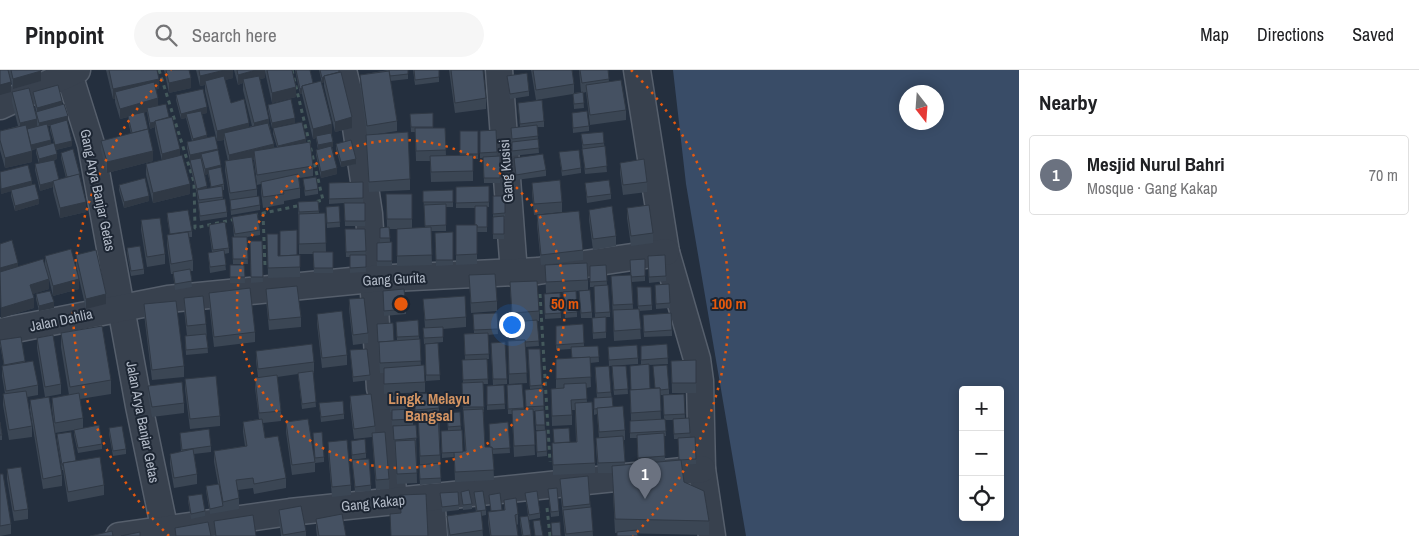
<!DOCTYPE html>
<html lang="en">
<head>
<meta charset="utf-8">
<style>
  :root { --surface:#fff; --page:#f6f6f6; --text:#202124; --muted:#757577; --line:#e0e0e0; --accent:#7c3aed }
  body { margin:0; font-family:"Archivo Narrow",sans-serif; background:var(--page); color:var(--text) }
  .controls { position:absolute; right:15px; bottom:15px; display:grid; overflow:hidden; border-radius:5px; box-shadow:0 2px 12px #0003 }
  .controls button { width:45px; height:45px; display:grid; place-items:center; padding:0; border:0; border-bottom:1px solid var(--line); background:var(--surface); color:var(--text); font:25px sans-serif }
  .compass { position:absolute; left:899px; top:15px; width:45px; height:45px; border-radius:50%; background:var(--surface); box-shadow:0 2px 12px #0003; rotate:163deg }
  .you { position:absolute; left:511px; top:254px; width:18px; height:18px; margin:-12px; border:4px solid #fff; border-radius:50%; background:#1a73e8; box-shadow:0 0 0 8px #1a73e833 }
  .badge { display:grid; place-items:center; width:32px; height:32px; border-radius:50%; background:var(--accent); color:#fff; font-size:16px; font-weight:700 }
  .pin { position:absolute; translate:-50% -41px; filter:drop-shadow(0 1px 2px #0008) }
  .pin::after { content:''; position:absolute; top:26px; width:18px; height:15px; background:inherit; clip-path:polygon(0 0,100% 0,50% 100%) }
  .list { margin:0; padding:0; list-style:none }
  h2 { display:flex; justify-content:space-between; align-items:center; height:65px; margin:0; padding:0 20px; font-size:21px }
  h2 small { font-size:16px; font-weight:400; color:var(--muted) }
  .list li { display:grid; grid-template-columns:32px 1fr auto; gap:15px; align-items:center; box-sizing:border-box; height:80px; margin:0 10px 10px; padding:0 10px; border:1px solid var(--line); border-radius:5px }
  .list b { display:block; font-size:19px; white-space:nowrap }
  .list p { margin:0; font-size:16px; white-space:nowrap; color:var(--muted) }
  .list em { font-size:16px; font-style:normal; color:var(--muted) }
  .icon { flex:none; width:28px; height:28px; fill:none; stroke:currentColor; stroke-width:2; stroke-linecap:round; stroke-linejoin:round }
  .map { position:relative; flex:none; width:1019px; height:466px; overflow:hidden }
  header { display:flex; align-items:center; gap:30px; box-sizing:border-box; height:70px; padding:0 25px; background:var(--surface); border-bottom:1px solid var(--line) }
  header strong { font-size:24px }
  nav { display:flex; gap:28px; margin-inline-start:auto; font-size:18px }
  .search { width:350px; height:45px; background:var(--page); display:flex; align-items:center; gap:12px; box-sizing:border-box; padding:0 18px; border-radius:28px; color:var(--muted); font-size:19px }
  main { display:flex }
  aside { flex:1; background:var(--surface) }
  .map>svg:first-child { display:block }
  .water { fill:#394c67; fill-rule:evenodd }
  .lines { fill:none; stroke-linecap:round; stroke-linejoin:round }
  .minor-casing { stroke:#565f6c; stroke-width:29 }
  .path { stroke:#44595c; stroke-width:3; stroke-dasharray:4 4; stroke-linecap:butt }
  .minor { stroke:#38414e; stroke-width:26 }
  .wall { fill:#3b4654; fill-rule:evenodd }
  .shaded-wall { fill:#303945 }
  .building { fill:#455162; stroke:#303945 }
  .ring { fill:none; stroke:#e8590c; stroke-width:2.5; stroke-dasharray:2.5 5 }
  .labels { text-anchor:middle; dominant-baseline:central; stroke-width:4; stroke-linejoin:round; paint-order:stroke }
  .street-label { font-size:14px; fill:#b4bcc9; stroke:#1d2633 }
  .neighbourhood-label { font-size:15px; font-weight:bold; fill:#d59563; stroke:#1d2633 }
  .centre { fill:#e8590c; stroke:#1d2633; stroke-width:2.5 }
  .ring-label { font-size:15px; text-anchor:middle; font-weight:bold; fill:#e8590c; stroke:#1d2633; stroke-width:4; stroke-linejoin:round; paint-order:stroke }
</style>
</head>
<body>
<header>
<strong>Pinpoint</strong>
<div class="search"><svg class="icon" aria-label="search" viewBox="0 0 24 24"><circle cx="10" cy="10" r="6"/><path d="M15 15l6 6"/></svg>Search here</div>
<nav><a>Map</a><a>Directions</a><a>Saved</a></nav>
</header>
<main>
<div class="map">
<svg width="1019" height="466" viewBox="0 0 1019 466">
  <rect width="100%" height="100%" fill="#242f3e"/>
  <path class="water" d="M673 0H1019V466H746L686 114ZM906 22H936V52H906ZM963 320H1000V447H963Z"/>
  <g class="lines">
    <g class="minor-casing">
      <g id="minor">
        <path d="M343 0 354 44 369 144 380 318 385 336 394 431"/>
        <path d="M499 0 514 203"/>
        <path d="M637 0 666 182 697 289 700 311 702 399 712 466"/>
        <path d="M69 4 91 74 139 336 166 466"/>
        <path d="M0 36 77 0"/>
        <path d="M0 262 168 229 372 209 538 201 666 182"/>
        <path d="M431 427 434 466"/>
        <path d="M119 466 290 442 702 399"/>
      </g>
    </g>
    <g class="path">
      <path d="M159 0 194 112 195 158 236 149"/>
      <path d="M292 0 323 130 315 132"/>
      <path d="M263 143 265 197"/>
      <path d="M254 145 302 135"/>
      <path d="M540 224 550 392"/>
      <path d="M547 438 550 466"/>
    </g>
    <use href="#minor" class="minor"/>
  </g>
  <g class="wall">
    <path d="M8 0H41V11L13 19Z"/>
    <path d="M106 0H157L159 19H156L158 36 169 47 190 124 153 133 146 105V94L162 91 155 61V57L150 59 147 42H144L153 91 107 103 101 81V71L131 64 128 51V47L120 49 115 32V29H113Z"/>
    <path d="M164 0H189L191 18 169 23Z"/>
    <path d="M196 0H233V8L225 10 231 33 249 57 252 56 243 20V13L238 15 234 0H292L296 27 272 33 265 2V8L260 9 274 78 277 77 273 64V58L306 72 313 96V106L299 108 300 118V128L284 131V134L263 138 261 122V114L257 115 254 89 253 90 257 119V126L260 135V140L231 145 230 131 225 101V91H228L224 73V70L217 71 205 21V15L200 16Z"/>
    <path d="M295 0H310L313 13 332 65 333 77H332L337 104 321 108 316 85V80H318L316 68 313 69 302 24H300Z"/>
    <path d="M319 0H339L352 58 335 62 324 16V12L322 13Z"/>
    <path d="M388 0H408V9L390 11 397 51V61L378 64 410 109V120L369 122 366 75V65H367L360 15V5Z"/>
    <path d="M413 0H439V12L415 15Z"/>
    <path d="M449 0H483L486 28V39L455 43Z"/>
    <path d="M531 0H572L574 14V23L581 22 579 0H608L609 12 626 40V50L590 55 586 22 583 23 584 38 574 39 573 24 536 30Z"/>
    <path d="M507 6 529 21V26L510 29Z"/>
    <path d="M12 22 36 42V41L33 27V22L62 35 68 51H67L72 76 56 80 57 89 54 90 59 110 66 108 61 88V83L80 108 86 142 60 148 53 121V117L40 121 35 100V94H39L36 83V79L32 80V92L5 98 0 80V61L18 56 12 32ZM48 56H50V60L54 73 51 74Z"/>
    <path d="M176 25 207 43 202 44 207 68 218 81 224 114V120H222L223 129 227 142V147L200 151 197 124 190 96V91L187 78V72L192 71 186 48 181 49 176 30ZM208 104 211 118 207 119 205 105Z"/>
    <path d="M291 29 272 58 268 40V35Z"/>
    <path d="M518 33 544 51V57H537L539 83 512 86 511 58 520 57Z"/>
    <path d="M433 43V58H445L446 86H460V61H478V89H473V111L431 112 430 91H416L415 62H411L410 44Z"/>
    <path d="M572 43 589 56V61L573 63Z"/>
    <path d="M496 60 497 86H500V113H484L483 88H480V61Z"/>
    <path d="M581 64 604 73 607 102 585 104Z"/>
    <path d="M336 74 356 94 341 97 336 79Z"/>
    <path d="M559 82 581 98V103L562 106Z"/>
    <path d="M514 88 546 100V106L516 110Z"/>
    <path d="M620 93 647 112V122L623 125 620 103Z"/>
    <path d="M0 102 32 115 39 134 15 141 11 126V121L1 124Z"/>
    <path d="M303 109 318 119V124L305 126Z"/>
    <path d="M363 112V133H365V156H345L344 133 329 134V113Z"/>
    <path d="M532 113 562 132V142L534 145 532 123Z"/>
    <path d="M585 113 611 124V129L587 133Z"/>
    <path d="M119 115 149 131 124 138 119 120Z"/>
    <path d="M489 116V137H487V162H477V194L456 195V155H475V138H456V117Z"/>
    <path d="M453 120V137H446V161H431L432 195 397 196V159H389L390 172H392V196H377V173H380V158L387 157 386 124H412V158H425L423 121Z"/>
    <path d="M493 126H505V149H504V169H493Z"/>
    <path d="M318 131 319 143H325L326 182H333V203H314L313 184H299L298 132Z"/>
    <path d="M339 136 340 157 327 158 326 137Z"/>
    <path d="M627 138 653 163V173L631 176 627 148Z"/>
    <path d="M589 140 616 166V176L593 180 589 150Z"/>
    <path d="M167 143 192 161V167H189L193 190V201H190L192 217 175 220 173 204H171L167 175V165H170L167 148Z"/>
    <path d="M537 145 583 180V190L541 195 537 155Z"/>
    <path d="M232 147 260 160V165L247 167 248 194H233L232 167H234Z"/>
    <path d="M141 150 165 184V194L147 197 141 160Z"/>
    <path d="M209 155 229 178V183L224 184 226 200 210 203 208 183 212 182 209 160Z"/>
    <path d="M345 159H365L366 202 350 203V187H346Z"/>
    <path d="M453 162V195L436 196 435 163Z"/>
    <path d="M267 164 278 186 300 185V207L268 208Z"/>
    <path d="M250 171H262L263 212 251 213Z"/>
    <path d="M0 174 18 196H45V186L79 219 53 226 49 209V219L32 224 34 238 1 248Z"/>
    <path d="M127 178 144 199V204L131 206 127 183Z"/>
    <path d="M76 185 106 234 86 239 76 195Z"/>
    <path d="M645 189V211L632 212 633 239H638L637 217 652 235V240L639 241 641 269 614 271 611 206 631 205Z"/>
    <path d="M648 191 666 206V211L649 213Z"/>
    <path d="M230 195H244L245 213H230Z"/>
    <path d="M545 195 588 210V220L546 223Z"/>
    <path d="M606 195 607 215 610 242V247H606V268L593 269 592 248H595L594 217H590V196Z"/>
    <path d="M469 205 497 231V241L471 243Z"/>
    <path d="M510 212 539 241V251H537L539 276 525 277 527 313 509 314 508 271 515 270 514 253H512Z"/>
    <path d="M266 219 301 247V257L269 260 266 229Z"/>
    <path d="M655 220 670 233V238L656 239Z"/>
    <path d="M383 221 406 239V244L384 246Z"/>
    <path d="M209 223 255 262V272L214 277 209 233Z"/>
    <path d="M560 223 561 248 545 249 544 229Z"/>
    <path d="M36 224 54 238 39 241 36 229Z"/>
    <path d="M579 226 592 242V248H581Z"/>
    <path d="M563 227 577 242V247L565 248Z"/>
    <path d="M184 228 206 254 208 283 186 285 185 266H187L184 239Z"/>
    <path d="M349 229 368 263V273L353 275 349 239Z"/>
    <path d="M423 229 466 247V257L443 259V272L424 274 423 258H425Z"/>
    <path d="M144 234 184 296V307L152 310 144 244Z"/>
    <path d="M497 243 498 264 488 265 489 289H487L488 314H483L484 342H483L485 377H490L508 352 510 383 493 384 494 410 455 412 454 387 442 388 441 361H448L447 343 460 342 461 360 463 381H465L462 319 463 313 462 290H465L464 264 474 263 473 244Z"/>
    <path d="M317 244 347 285V295L322 298 317 254Z"/>
    <path d="M418 250 421 296 425 312V322L384 324V303H380L377 254 394 271 397 270 396 252Z"/>
    <path d="M643 250 672 260V266L644 267Z"/>
    <path d="M583 254 584 276H598L599 292 590 293 591 317 586 318 587 332 595 393V403L553 405 552 373 576 372 575 340H572V355L552 356 551 319H556V289L572 288 571 279 556 280V256Z"/>
    <path d="M61 263 111 310V324L80 329 83 348V358L102 374V379L78 383 74 365V360L55 363 52 338V328L69 325 61 277Z"/>
    <path d="M21 267 25 292 38 315V325L27 327 32 356V367L9 370 3 335V324H5L2 306V296H4L0 275V270Z"/>
    <path d="M37 268 61 314V324L45 327 37 278Z"/>
    <path d="M438 273 440 310 426 311 425 274Z"/>
    <path d="M667 274 668 294 649 295 650 319H669V325H660L661 349H664L663 325 684 324 685 349 689 348 690 367 696 389V394L681 395 684 412 709 451V465L615 463 612 403H598L596 378V368H599L597 344 594 345V328H597L595 302 611 322 613 337 625 360V370H624L625 395 638 394 637 368H630V351H631L630 320H631L641 295V276ZM665 350H673L674 369H678L679 390 665 391 664 366H666Z"/>
    <path d="M608 277 638 288V294L609 296Z"/>
    <path d="M491 278 507 309V314L493 315Z"/>
    <path d="M540 279 545 360H536L535 341H533L535 385 514 387 512 344H508L507 315 522 314 524 340H526L525 320 530 319 528 285Z"/>
    <path d="M350 280 370 305V310L353 312Z"/>
    <path d="M256 281 314 292V303H313L316 337 302 339 298 304 277 307 281 341V351L263 353 265 368 286 408V418L254 424 253 418 238 420 239 428V439L210 444 206 421V416L218 414 214 392V381L245 376 243 362V352L259 349 255 318V308L258 307 256 291Z"/>
    <path d="M696 290V323H672L671 291Z"/>
    <path d="M626 296 628 324 614 325 612 302Z"/>
    <path d="M185 309 220 346V356L190 359 185 319Z"/>
    <path d="M504 315 505 339 487 340V316Z"/>
    <path d="M148 316 184 333V343L152 347 148 326Z"/>
    <path d="M415 324 439 338 441 413 420 415 419 400 420 395 418 345H415Z"/>
    <path d="M408 325 409 339H413V355H392V342H390V326Z"/>
    <path d="M350 326 375 356V362L389 409V419L376 420 372 367 354 369 350 336Z"/>
    <path d="M30 330 62 405V416L43 419 30 340Z"/>
    <path d="M319 333 344 344V349L321 352Z"/>
    <path d="M0 352 2 365V370H0Z"/>
    <path d="M286 352 315 392V402L292 405 286 362Z"/>
    <path d="M416 355 417 413 397 414 393 356Z"/>
    <path d="M109 358 126 379V384L113 386 109 364Z"/>
    <path d="M546 360 547 386 537 387 536 366Z"/>
    <path d="M180 363 211 376V382L194 384 197 404V414L174 418 170 394V384L181 382Z"/>
    <path d="M313 363 324 387V392L315 393Z"/>
    <path d="M57 364 76 391 104 415V425L68 432 63 400H62L57 369Z"/>
    <path d="M351 371 366 383V388L352 390Z"/>
    <path d="M328 372 351 415V425L332 427 328 382Z"/>
    <path d="M352 390 371 415V421L355 422Z"/>
    <path d="M7 399 28 439V449L14 451 7 409Z"/>
    <path d="M0 404 11 454V464L0 466Z"/>
    <path d="M588 406 593 466H565L560 419V409Z"/>
    <path d="M548 419 559 441V446L551 447Z"/>
    <path d="M461 422 472 434V439L463 440Z"/>
    <path d="M474 422 486 440V445L481 446 483 466H448L447 456V446L476 442 474 427Z"/>
    <path d="M440 423 459 435V440L442 442Z"/>
    <path d="M525 423 540 443V448L529 450 531 466H522L520 453V447L528 446Z"/>
    <path d="M489 425 502 440H504V430L518 444V454L517 455 518 466H490L488 452V442L491 441Z"/>
    <path d="M188 426 205 441V446L191 449 188 431Z"/>
    <path d="M279 440 306 461V466H281L279 450Z"/>
    <path d="M316 449 346 466H317L316 459Z"/>
    <path d="M214 451 256 466H215Z"/>
  </g>
  <g class="shaded-wall">
    <path d="M225 0H233V8L206 15 205 11V15L200 16V6Z"/>
    <path d="M256 0H265V8L244 13 243 9V13L238 15V5Z"/>
    <path d="M41 1V11L13 19V9Z"/>
    <path d="M324 7V12L322 13V8Z"/>
    <path d="M191 8V18L169 23V13Z"/>
    <path d="M159 9V19L117 28 115 22V29H113V19Z"/>
    <path d="M11 12V22L0 25V15Z"/>
    <path d="M296 17V27L272 33V23Z"/>
    <path d="M302 18V24H300V19Z"/>
    <path d="M158 28V39L147 38V42L120 49V39Z"/>
    <path d="M62 31V36L37 43V38Z"/>
    <path d="M207 37V43L187 48 186 44V48L181 49V44Z"/>
    <path d="M68 46V51L39 58V53Z"/>
    <path d="M352 47V58L335 62V52Z"/>
    <path d="M295 48V53L272 58V53Z"/>
    <path d="M37 49V59L20 63V53Z"/>
    <path d="M269 49V59L254 63V53Z"/>
    <path d="M155 52V57L150 59V53Z"/>
    <path d="M249 53V64L224 63V70L217 71V61Z"/>
    <path d="M332 54V65L316 66V68L313 69V59Z"/>
    <path d="M207 65V71L193 74V69Z"/>
    <path d="M306 69V74L278 81V76Z"/>
    <path d="M51 70V75L31 80V75Z"/>
    <path d="M72 71V76L55 80V75Z"/>
    <path d="M333 72V77L318 80V75Z"/>
    <path d="M274 74V85L254 81V89L229 95V85Z"/>
    <path d="M180 79V89L162 94V84Z"/>
    <path d="M218 79V84H201V88L190 91V85Z"/>
    <path d="M32 81V92L5 98V88Z"/>
    <path d="M153 81V91L107 103V92Z"/>
    <path d="M57 84V89L39 94V89Z"/>
    <path d="M356 89V94L341 97V92Z"/>
    <path d="M221 95V101L208 100V104L205 105V99Z"/>
    <path d="M337 98V104L321 108V102Z"/>
    <path d="M32 111V116L1 124V119Z"/>
    <path d="M53 112V117L40 121V115Z"/>
    <path d="M190 114V124L153 133V123Z"/>
    <path d="M207 116V122L197 120V124V119Z"/>
    <path d="M149 126V131L124 138V132Z"/>
    <path d="M39 129V134L15 141V136Z"/>
    <path d="M86 132V142L60 148V138Z"/>
    <path d="M18 193V203L0 208V198Z"/>
    <path d="M49 209V219L30 225V215Z"/>
    <path d="M79 209V219L53 226V216Z"/>
    <path d="M106 224V234L86 239V229Z"/>
    <path d="M34 228V238L1 248V238Z"/>
    <path d="M54 232V238L39 241V236Z"/>
  </g>
  <g class="building">
    <path d="M0 0H8L11 12 0 15Z"/>
    <path d="M11 0H41V1L13 9Z"/>
    <path d="M109 0H157L159 9 113 19Z"/>
    <path d="M166 0H189L191 8 169 13Z"/>
    <path d="M199 0H225L200 6Z"/>
    <path d="M237 0H256L238 5Z"/>
    <path d="M267 0H292L296 17 272 23Z"/>
    <path d="M296 0H310L313 13 302 16V18L300 19Z"/>
    <path d="M320 0H339V2L324 6V7L322 8Z"/>
    <path d="M389 0H408V4L390 6Z"/>
    <path d="M414 0H439V7L415 10Z"/>
    <path d="M451 0H483L486 28 455 33Z"/>
    <path d="M533 0H572L574 14 536 20Z"/>
    <path d="M580 0H608L609 9 582 13Z"/>
    <path d="M389 1 397 51 367 56 360 5Z"/>
    <path d="M341 2 352 47 335 52 324 6Z"/>
    <path d="M527 3 529 21 510 24 507 6Z"/>
    <path d="M224 6 231 33 244 29 249 53 217 61 205 11Z"/>
    <path d="M259 6 269 49 254 53 243 9Z"/>
    <path d="M621 10 626 40 590 45 586 15Z"/>
    <path d="M321 11 332 54 313 59 302 16Z"/>
    <path d="M154 12 158 28 120 39 115 22Z"/>
    <path d="M58 15 62 31 37 38 33 22Z"/>
    <path d="M29 18 37 49 20 53 12 22Z"/>
    <path d="M203 19 207 37 181 44 176 25Z"/>
    <path d="M583 22 584 33 574 34 573 24Z"/>
    <path d="M291 29 295 48 272 53 268 35Z"/>
    <path d="M542 30 544 51 520 54 518 33Z"/>
    <path d="M64 34 68 46 39 53 36 42Z"/>
    <path d="M166 34 169 47 155 51V52L150 53 147 38Z"/>
    <path d="M201 41 207 65 193 69 186 44Z"/>
    <path d="M587 41 589 56 573 58 572 43Z"/>
    <path d="M144 42 148 59 132 63 128 46Z"/>
    <path d="M433 43V57H411L410 44Z"/>
    <path d="M172 47 180 79 162 84 155 51Z"/>
    <path d="M67 50 72 71 55 75 50 55Z"/>
    <path d="M302 52 306 69 278 76 273 58Z"/>
    <path d="M268 53 274 74 229 85 224 63Z"/>
    <path d="M47 54 51 70 31 75 27 59Z"/>
    <path d="M26 55 32 81 5 88 0 70V61Z"/>
    <path d="M537 55 538 66 512 69 511 58Z"/>
    <path d="M415 58H445L446 80 416 81Z"/>
    <path d="M148 59 153 81 107 92 101 71Z"/>
    <path d="M496 60 497 82 480 83V61Z"/>
    <rect x="460" y="61" width="18" height="23"/>
    <path d="M408 62 410 109 369 112 366 65Z"/>
    <path d="M603 62 604 73 583 75 581 64Z"/>
    <path d="M331 63 333 72 318 75 316 66Z"/>
    <path d="M215 66 218 79 190 85 187 72Z"/>
    <path d="M538 69 539 78 512 81V72Z"/>
    <path d="M351 70 356 89 341 92 336 74Z"/>
    <path d="M310 72 313 96 257 105 254 81Z"/>
    <path d="M54 73 57 84 39 89 36 78Z"/>
    <path d="M331 76 337 98 321 102 316 80Z"/>
    <path d="M605 76 607 96 585 99 582 79Z"/>
    <path d="M73 79 80 105 67 107 61 83Z"/>
    <path d="M218 80 221 95 205 99 201 84Z"/>
    <path d="M579 80 581 98 562 101 559 82Z"/>
    <path d="M543 84 546 100 516 105 514 88Z"/>
    <path d="M182 85 190 114 153 123 146 94Z"/>
    <path d="M473 85V101L431 102 430 86Z"/>
    <path d="M500 86V108H484L483 87Z"/>
    <path d="M252 87 257 119 230 123 225 91Z"/>
    <path d="M201 88 207 116 197 119 190 90Z"/>
    <path d="M644 89 647 112 623 115 620 93Z"/>
    <path d="M54 90 59 110 40 115 35 94Z"/>
    <path d="M28 95 32 111 1 119 0 102Z"/>
    <path d="M221 97 224 114 211 117 208 100Z"/>
    <path d="M79 104 86 132 60 138 53 111Z"/>
    <path d="M298 104 300 118 283 121 284 124 263 127 261 112Z"/>
    <path d="M316 107 318 119 305 121 303 109Z"/>
    <path d="M145 108 149 126 124 132 119 115Z"/>
    <path d="M560 110 562 132 534 134 532 113Z"/>
    <path d="M609 110 611 124 587 127 585 113Z"/>
    <path d="M363 112V128L329 129V113Z"/>
    <path d="M35 114 39 129 15 136 11 120Z"/>
    <path d="M222 116 223 127 199 130 197 120Z"/>
    <path d="M489 116V132L456 133V117Z"/>
    <path d="M453 120V132H423V121Z"/>
    <path d="M386 124H412V149H387Z"/>
    <path d="M259 126 260 135 231 140 230 130Z"/>
    <path d="M493 126H505V143L493 144Z"/>
    <path d="M225 129 227 142 200 146 198 133Z"/>
    <path d="M318 131 319 141 299 142 298 132Z"/>
    <path d="M344 133H365V151H345Z"/>
    <path d="M446 134V155L425 156 424 135Z"/>
    <path d="M649 135 653 163 631 166 627 138Z"/>
    <path d="M339 136 340 152 327 153 326 137Z"/>
    <path d="M475 136H487V157H477V155H475Z"/>
    <path d="M612 136 616 166 593 169 589 140Z"/>
    <path d="M188 140 192 161 170 164 167 143Z"/>
    <path d="M579 141 583 180 541 185 537 145Z"/>
    <path d="M257 143 260 160 235 164 232 147Z"/>
    <path d="M325 143 326 173 299 174V144Z"/>
    <path d="M504 146V164H493V147Z"/>
    <path d="M160 148 165 184 147 187 141 150Z"/>
    <path d="M225 152 229 178 213 180 209 155Z"/>
    <path d="M456 155H477V184L456 185Z"/>
    <path d="M389 157 390 168H380V158Z"/>
    <path d="M431 157 432 185 397 186V159Z"/>
    <path d="M345 159H365L366 181 346 182Z"/>
    <path d="M297 160V185L280 186V161Z"/>
    <path d="M188 162 193 190 171 194 167 165Z"/>
    <path d="M453 162V190H436L435 163Z"/>
    <path d="M267 164H278V186L300 185V197L268 198Z"/>
    <path d="M232 167H247L248 189H233Z"/>
    <path d="M12 170 18 193 0 198V174Z"/>
    <path d="M250 171H262L263 207H251Z"/>
    <path d="M392 172V191H377V173Z"/>
    <path d="M140 176 144 199 131 201 127 178Z"/>
    <path d="M71 179 79 209 53 216 45 186Z"/>
    <path d="M96 180 106 224 86 229 76 185Z"/>
    <path d="M224 180 226 195 210 197 208 183Z"/>
    <path d="M313 182H333V198H314Z"/>
    <path d="M350 185H366V197L350 198Z"/>
    <path d="M665 185 666 206 649 207 648 186Z"/>
    <path d="M43 189 49 209 30 215 34 228 1 238 0 202Z"/>
    <path d="M645 189V206L631 207 630 190Z"/>
    <path d="M587 193 588 210 546 212 545 195Z"/>
    <path d="M230 195H244L245 207H230Z"/>
    <path d="M606 195 607 211 590 212V196Z"/>
    <path d="M190 199 192 211 175 214 173 202Z"/>
    <path d="M495 204 497 231 471 233 469 205Z"/>
    <path d="M631 205 633 234 613 235 611 206Z"/>
    <path d="M537 211 539 241 512 243 510 212Z"/>
    <path d="M669 214 670 233 656 234 655 215Z"/>
    <path d="M608 215 610 242 595 243 594 216Z"/>
    <path d="M297 216 301 247 269 250 266 219Z"/>
    <path d="M637 217H651L652 235 638 236Z"/>
    <path d="M250 218 255 262 214 267 209 223Z"/>
    <path d="M404 219 406 239 384 241 383 221Z"/>
    <path d="M590 220 592 242 581 243 579 221Z"/>
    <path d="M50 221 54 232 39 236 36 224Z"/>
    <path d="M576 221 577 242 565 243 563 222Z"/>
    <path d="M560 223 561 243 545 244 544 224Z"/>
    <path d="M203 226 206 254 187 256 184 228Z"/>
    <path d="M465 226 466 247 425 250 423 229Z"/>
    <path d="M364 228 368 263 353 265 349 229Z"/>
    <path d="M176 231 184 296 152 300 144 234Z"/>
    <path d="M639 239 641 259 614 261 613 240Z"/>
    <path d="M342 241 347 285 322 288 317 244Z"/>
    <path d="M497 243 498 259 474 260 473 244Z"/>
    <path d="M671 243 672 260 644 262 643 245Z"/>
    <path d="M606 247V262L593 263 592 248Z"/>
    <path d="M418 250 419 266 397 267 396 252Z"/>
    <path d="M537 250 539 271 525 272V270H515L514 252Z"/>
    <path d="M393 253 394 271 379 272H378L377 254Z"/>
    <path d="M583 254 584 273 556 275V256Z"/>
    <path d="M102 256 111 310 70 317 61 263Z"/>
    <path d="M443 257V267L424 268 423 258Z"/>
    <path d="M488 263 489 284 465 285 464 264Z"/>
    <path d="M206 264 208 278 186 280 185 266Z"/>
    <path d="M53 265 61 314 45 317 37 268Z"/>
    <path d="M21 267 25 291 4 295 0 270Z"/>
    <path d="M420 269 421 291 380 293 379 272Z"/>
    <path d="M525 270 527 303 509 304 508 271Z"/>
    <path d="M505 272 507 309H493L491 273Z"/>
    <path d="M438 273 440 305H426L425 274Z"/>
    <path d="M312 274 314 292 258 299 256 281Z"/>
    <path d="M667 274 668 288 641 290V276Z"/>
    <path d="M637 275 638 288 609 290 608 277Z"/>
    <path d="M598 276 599 287 572 288 571 277Z"/>
    <path d="M367 279 370 305 353 307 350 280Z"/>
    <path d="M528 279H540L542 315 530 316Z"/>
    <path d="M590 287 591 307 556 309V289Z"/>
    <path d="M487 289 488 309 463 310 462 290Z"/>
    <path d="M696 290V313H672L671 291Z"/>
    <path d="M33 291 38 315 6 321 2 296Z"/>
    <path d="M649 294 650 319 631 320 630 296Z"/>
    <path d="M424 295 425 312 384 314V298Z"/>
    <path d="M667 295 669 319 660 320V318H655L653 296Z"/>
    <path d="M609 296 611 322 597 323 595 297Z"/>
    <path d="M612 296H626L628 319 614 320Z"/>
    <path d="M313 301 316 332 302 334 298 303Z"/>
    <path d="M277 305 281 341 259 343 255 308Z"/>
    <path d="M216 306 220 346 190 349 185 309Z"/>
    <path d="M182 312 184 333 152 337 148 316Z"/>
    <path d="M483 312 484 337H463L462 313Z"/>
    <path d="M586 313 587 329 571 330 572 345 552 346 551 319 564 318V314Z"/>
    <path d="M522 314 524 338 508 339 507 315Z"/>
    <path d="M504 315 505 334 487 335V316Z"/>
    <path d="M543 318 544 336 526 337 525 320Z"/>
    <path d="M660 318 661 341 631 343 630 320Z"/>
    <path d="M26 321 32 356 9 360 3 324Z"/>
    <path d="M79 323 83 348 55 353 52 328Z"/>
    <path d="M438 323 439 338 415 340V324Z"/>
    <path d="M371 324 375 356 354 359 350 326Z"/>
    <path d="M684 324 685 344 664 345 663 325Z"/>
    <path d="M408 325 409 335 390 336V326Z"/>
    <path d="M49 327 62 405 43 409 30 330Z"/>
    <path d="M612 327 613 337 594 339V328Z"/>
    <path d="M343 331 344 344 321 347 319 333Z"/>
    <path d="M592 332 595 393 553 395 552 373 577 372 575 333Z"/>
    <path d="M623 336 625 360 599 362 597 338Z"/>
    <path d="M413 339V349L392 350V340Z"/>
    <path d="M483 339 485 377H492L494 400 455 402 454 382 466 381 463 340Z"/>
    <path d="M533 339 535 375 514 376 512 340Z"/>
    <path d="M544 340 545 355H536L535 341Z"/>
    <path d="M438 342 440 385 420 386 418 343Z"/>
    <path d="M460 342 461 356 448 357 447 343Z"/>
    <path d="M689 348 690 363 674 364 673 349Z"/>
    <path d="M262 349 265 368 278 366 286 408 254 414 253 408 236 410 239 428 223 432 214 381 247 376 243 352Z"/>
    <path d="M308 349 315 392 292 395 286 352Z"/>
    <path d="M665 349 666 361 630 363V351Z"/>
    <path d="M0 352 2 365H0Z"/>
    <path d="M508 352 510 378 493 379 492 377H490L489 354Z"/>
    <path d="M99 355 102 374 78 378 74 360Z"/>
    <path d="M416 355 417 368 394 370 393 356Z"/>
    <path d="M122 356 126 379 113 381 109 358Z"/>
    <path d="M569 358 570 372 554 373 553 359Z"/>
    <path d="M209 359 211 376 182 380 180 363Z"/>
    <path d="M462 360 463 382 442 383 441 361Z"/>
    <path d="M546 360 547 381 537 382 536 361Z"/>
    <path d="M71 362 76 391 63 393V395H62L57 364Z"/>
    <path d="M322 362 324 387 315 388 313 363Z"/>
    <path d="M385 362 389 409 376 410 372 363Z"/>
    <path d="M664 363 665 386 638 388 637 365Z"/>
    <path d="M623 366 625 392 598 393 596 368Z"/>
    <path d="M695 367 696 389 679 390 678 368Z"/>
    <path d="M365 369 366 383 352 385 351 371Z"/>
    <path d="M347 370 351 415 332 417 328 372Z"/>
    <path d="M415 370 417 403 397 404 395 371Z"/>
    <path d="M193 379 197 404 174 408 170 384Z"/>
    <path d="M100 387 104 415 68 422 63 393Z"/>
    <path d="M369 389 371 415 355 417 352 390Z"/>
    <path d="M681 390 684 412 704 421 709 451 615 449 612 396Z"/>
    <path d="M440 393 441 408 420 409 419 395Z"/>
    <path d="M21 397 28 439 14 441 7 399Z"/>
    <path d="M0 404H3L11 454 0 456Z"/>
    <path d="M588 406 590 434 563 437 560 409Z"/>
    <path d="M219 414 223 436 210 439 206 416Z"/>
    <path d="M557 418 559 441 551 442 548 419Z"/>
    <path d="M469 420 472 434 463 435 461 422Z"/>
    <path d="M483 421 486 440 477 441 474 422Z"/>
    <path d="M537 421 540 443 529 445 525 423Z"/>
    <path d="M458 422 459 435 442 437 440 423Z"/>
    <path d="M500 423 502 440 491 441 489 425Z"/>
    <path d="M202 424 205 441 191 444 188 426Z"/>
    <path d="M426 424 428 466H391L390 444 401 443 400 425Z"/>
    <path d="M516 428 518 444 515 445 518 466H491L488 442 505 440 504 430Z"/>
    <path d="M301 436 306 461 283 465 279 440Z"/>
    <path d="M591 437 593 461 566 464 563 440Z"/>
    <path d="M481 441 483 460 450 465 447 446Z"/>
    <path d="M342 444 346 466H319L316 449Z"/>
    <path d="M253 445 256 466H216L214 451Z"/>
    <path d="M528 446 531 465 523 466 520 447Z"/>
    <path d="M540 450 543 466H535L533 451Z"/>
    <path d="M208 452 211 466H176L175 458Z"/>
    <path d="M560 452 561 466H552L551 453Z"/>
    <path d="M637 460 638 466H617V462Z"/>
    <path d="M112 461 113 466H90Z"/>
    <path d="M140 462V466H121Z"/>
  </g>
  <g class="ring">
    <circle cx="401" cy="234" r="164"/>
    <path d="M169 466A328 328 0 0 1 171 0M631 0A328 328 0 0 1 633 466"/>
  </g>
  <g class="labels">
    <g class="street-label">
      <text transform="translate(506 101) rotate(-94)">Gang Kusisi</text>
      <text transform="translate(98 120) rotate(78)">Gang Arya Banjar Getas</text>
      <text transform="translate(394 209) rotate(-3)">Gang Gurita</text>
      <text transform="translate(61 250) rotate(-12)">Jalan Dahlia</text>
      <text transform="translate(143 352) rotate(79)">Jalan Arya Banjar Getas</text>
      <text transform="translate(373 433) rotate(-6)">Gang Kakap</text>
    </g>
    <g class="neighbourhood-label">
      <text x="429" y="328">Lingk. Melayu<tspan x="429" dy="17">Bangsal</tspan></text>
    </g>
  </g>
  <circle cx="401" cy="234" r="8" class="centre"/>
  <g class="ring-label">
    <text x="565" y="239">50 m</text>
    <text x="729" y="239">100 m</text>
  </g>
</svg>
<div class="controls">
<button>+</button>
<button>−</button>
<button><svg class="icon" aria-label="locate" viewBox="0 0 24 24"><circle cx="12" cy="12" r="6"/><path d="M12 2v4M12 18v4M2 12h4M18 12h4"/></svg></button>
</div>
<svg class="compass" viewBox="-18 -18 36 36"><path d="M0-13l5 13h-10z" fill="#e53935"/><path d="M0 13l5-13h-10z" fill="#757577"/></svg>
<div class="you"></div>
<div class="pin badge" style="left:645px;top:429px;background:#6b7280">1</div>
</div>
<aside>
<h2>Nearby<small></small></h2>
<ul class="list">
<li><span class="badge" style="background:#6b7280">1</span><div><b>Mesjid Nurul Bahri</b><p>Mosque · Gang Kakap</p></div><em>70 m</em></li>
</ul>
</aside>
</main>
</body>
</html>
